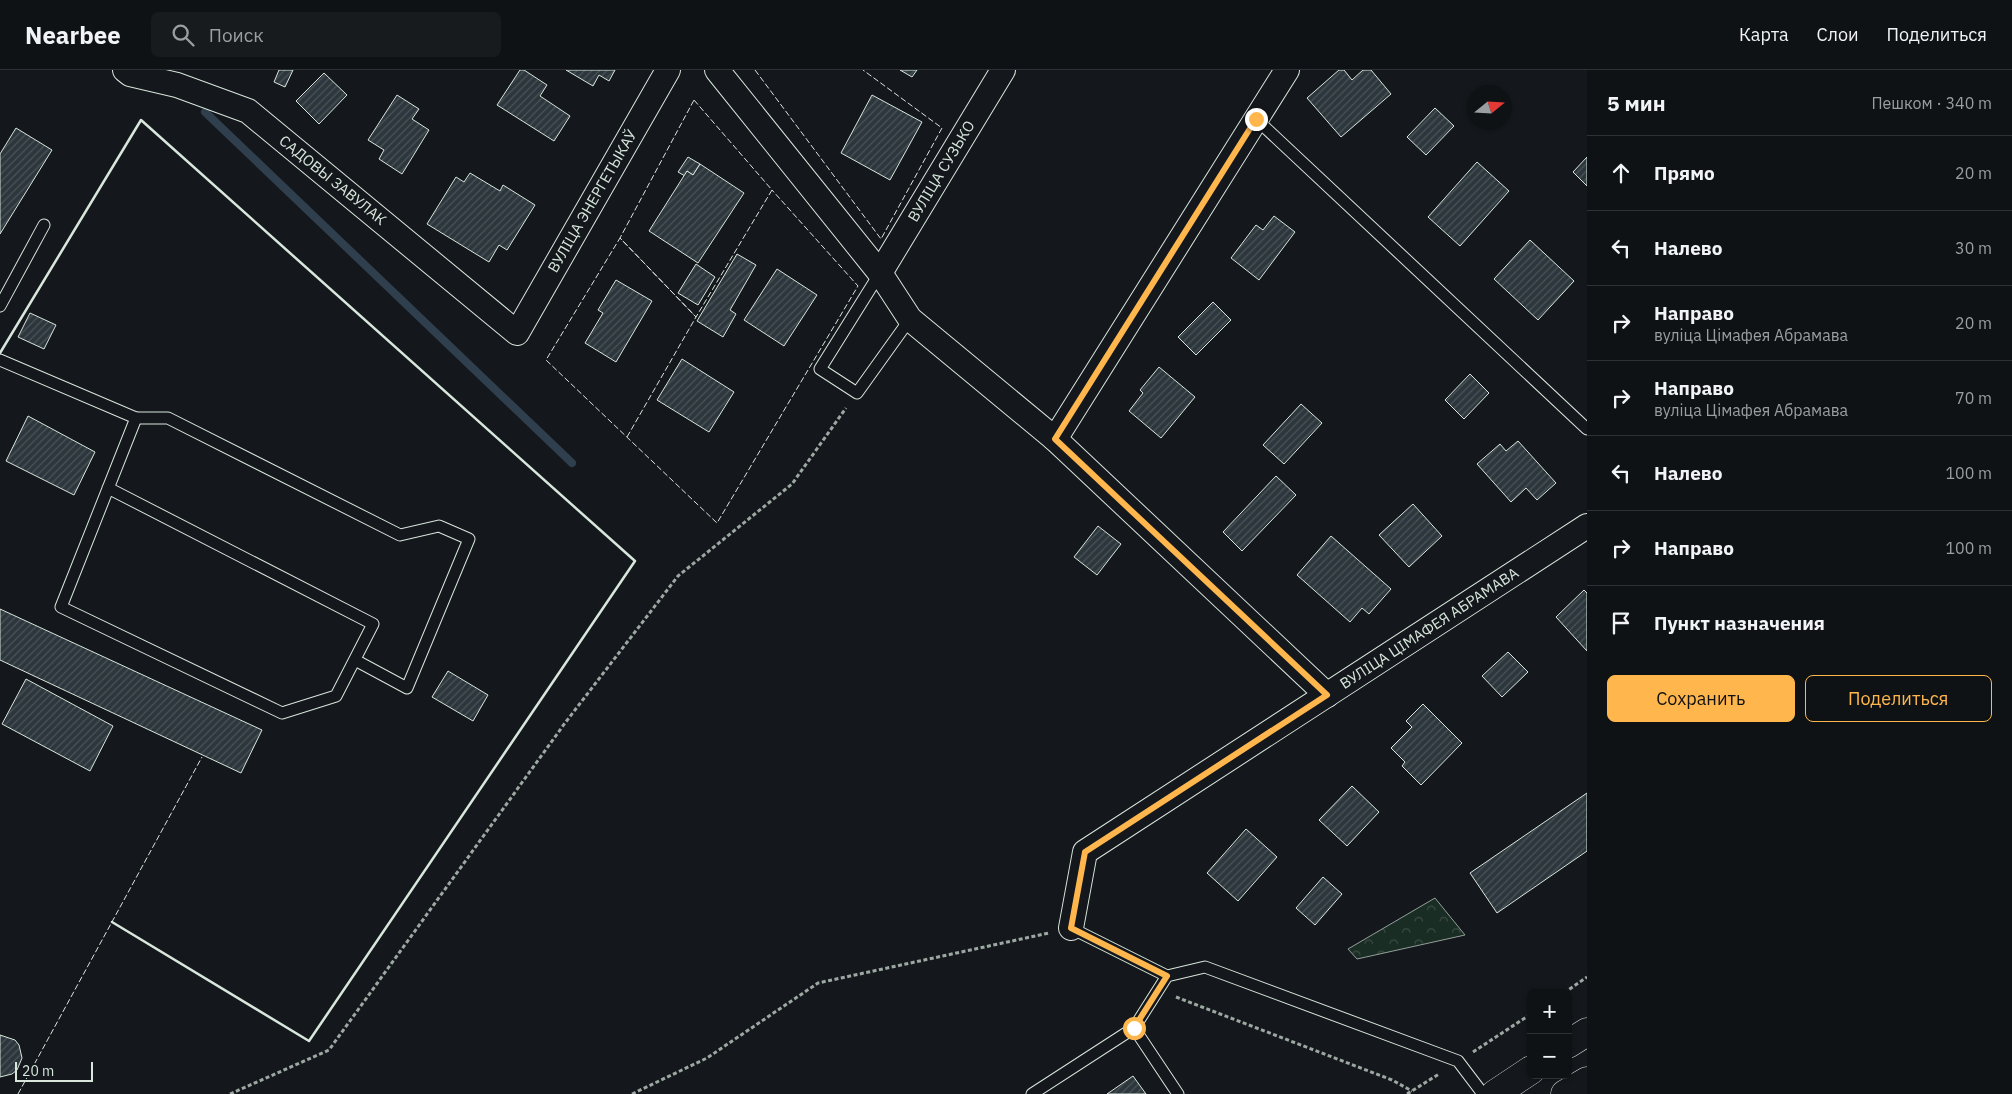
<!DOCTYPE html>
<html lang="ru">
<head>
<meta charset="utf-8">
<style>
  :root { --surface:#0f1215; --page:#181b1e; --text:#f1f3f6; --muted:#9b9ea0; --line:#2f3234; --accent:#ffb74d }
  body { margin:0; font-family:"IBM Plex Sans",sans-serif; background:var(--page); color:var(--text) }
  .controls { position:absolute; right:15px; bottom:15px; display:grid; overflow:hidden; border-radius:8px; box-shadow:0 1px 4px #0004 }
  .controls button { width:45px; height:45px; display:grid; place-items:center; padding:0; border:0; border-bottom:1px solid var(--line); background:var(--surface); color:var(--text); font:25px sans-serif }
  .compass { position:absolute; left:1467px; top:15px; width:45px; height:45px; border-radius:50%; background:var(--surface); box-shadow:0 1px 4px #0004; rotate:72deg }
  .scale { position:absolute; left:15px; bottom:12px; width:78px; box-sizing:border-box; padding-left:5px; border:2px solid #d8e6dc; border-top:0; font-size:14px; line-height:18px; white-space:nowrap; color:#d8e6dc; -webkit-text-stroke:4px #14181c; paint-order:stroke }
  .stop { position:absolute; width:15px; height:15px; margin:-11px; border:4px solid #ffb74d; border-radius:50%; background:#fff }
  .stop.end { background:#ffb74d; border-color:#fff; box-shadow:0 1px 5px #0008 }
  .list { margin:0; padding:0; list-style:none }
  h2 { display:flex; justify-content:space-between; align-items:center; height:65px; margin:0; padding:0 20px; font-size:21px }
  h2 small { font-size:16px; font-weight:400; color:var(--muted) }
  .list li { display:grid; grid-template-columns:32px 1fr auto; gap:15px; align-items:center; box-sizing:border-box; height:75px; padding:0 20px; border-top:1px solid var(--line) }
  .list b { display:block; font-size:19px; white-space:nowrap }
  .list p { margin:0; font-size:16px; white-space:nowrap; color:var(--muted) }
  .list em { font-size:16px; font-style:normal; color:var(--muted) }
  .actions { display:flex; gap:10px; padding:15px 20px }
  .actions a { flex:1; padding:11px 0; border:1px solid var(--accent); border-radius:8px; text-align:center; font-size:18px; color:var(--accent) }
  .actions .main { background:var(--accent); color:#111 }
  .icon { flex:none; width:28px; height:28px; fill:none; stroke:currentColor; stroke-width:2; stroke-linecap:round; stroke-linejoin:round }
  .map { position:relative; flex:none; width:1587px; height:1024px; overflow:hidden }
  header { display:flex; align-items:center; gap:30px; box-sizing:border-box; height:70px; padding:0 25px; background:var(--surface); border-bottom:1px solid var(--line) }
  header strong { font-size:24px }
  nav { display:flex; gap:28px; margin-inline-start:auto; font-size:18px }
  .search { width:350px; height:45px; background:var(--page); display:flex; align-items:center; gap:12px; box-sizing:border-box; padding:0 18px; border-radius:8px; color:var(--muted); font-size:19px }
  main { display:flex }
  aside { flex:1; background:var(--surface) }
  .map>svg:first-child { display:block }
  .forest { fill:url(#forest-crowns); stroke:#939e99 }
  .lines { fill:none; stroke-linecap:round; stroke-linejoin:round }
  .stream { stroke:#2f3f4d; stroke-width:8 }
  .building { fill:url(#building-hatch); stroke:#d8e6dc }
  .lane-casing { stroke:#d8e6dc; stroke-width:13 }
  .street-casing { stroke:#d8e6dc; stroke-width:26 }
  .secondary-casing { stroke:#d8e6dc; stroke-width:29 }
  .path { stroke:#9da8a2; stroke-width:3; stroke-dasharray:4 2.5; stroke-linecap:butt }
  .lane { stroke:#14181c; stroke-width:11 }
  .street { stroke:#14181c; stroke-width:24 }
  .secondary { stroke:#14181c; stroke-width:28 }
  .fence { stroke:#d8e6dc; stroke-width:1; stroke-dasharray:6 2.5; stroke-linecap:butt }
  .wall { stroke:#d8e6dc; stroke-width:2.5 }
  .route { stroke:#ffb74d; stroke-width:6 }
  .labels { text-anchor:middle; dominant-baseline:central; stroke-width:4; stroke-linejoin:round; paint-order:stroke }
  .street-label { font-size:15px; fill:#d8e6dc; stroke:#14181c }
</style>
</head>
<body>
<header>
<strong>Nearbee</strong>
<div class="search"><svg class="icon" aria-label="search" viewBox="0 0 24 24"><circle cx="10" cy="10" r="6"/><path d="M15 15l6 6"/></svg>Поиск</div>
<nav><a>Карта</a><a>Слои</a><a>Поделиться</a></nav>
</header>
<main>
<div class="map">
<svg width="1587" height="1024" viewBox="0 0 1587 1024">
  <defs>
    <pattern id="forest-crowns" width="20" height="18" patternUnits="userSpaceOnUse" patternTransform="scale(1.25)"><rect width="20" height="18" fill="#1a2d24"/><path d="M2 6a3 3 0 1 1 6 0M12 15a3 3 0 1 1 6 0" fill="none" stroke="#3b4b43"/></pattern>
    <pattern id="building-hatch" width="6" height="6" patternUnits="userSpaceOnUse" patternTransform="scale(1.25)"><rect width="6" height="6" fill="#2c363c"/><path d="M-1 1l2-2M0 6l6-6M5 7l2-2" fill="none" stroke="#4a5358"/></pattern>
  </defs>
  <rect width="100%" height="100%" fill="#14181c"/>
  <path class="forest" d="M1435 828 1465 865 1357 889 1348 879Z"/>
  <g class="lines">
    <path class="stream" d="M205 42 572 393"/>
  </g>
  <g class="building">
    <path d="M279 0H293L285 17 274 12Z"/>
    <path d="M520 0H524L547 15 540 26 570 46 554 71 497 35Z"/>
    <path d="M566 0H615L609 11 599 5 593 16Z"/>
    <path d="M900 0H917L912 7Z"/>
    <path d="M1339 0H1344L1352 10 1363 0H1371L1391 24 1341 67 1307 28Z"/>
    <path d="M324 3 347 25 319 54 296 31Z"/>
    <path d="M397 25 419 39 412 49 429 60 402 104 379 89 384 80 368 70Z"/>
    <path d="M872 25 922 52 890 110 841 83Z"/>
    <path d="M1435 38 1454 56 1426 85 1407 67Z"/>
    <path d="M16 58 52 80 0 164V84Z"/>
    <path d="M688 87 700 94 693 105 687 101 685 106 678 102Z"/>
    <path d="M1587 87V116L1573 102Z"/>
    <path d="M1477 92 1509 121 1460 176 1428 147Z"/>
    <path d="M700 94 744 123 698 193 649 161 687 101 693 105Z"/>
    <path d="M470 103 500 121 503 115 535 135 507 180 499 175 489 192 427 154 456 107 464 112Z"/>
    <path d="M1274 146 1295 162 1259 210 1231 188 1256 155 1263 160Z"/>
    <path d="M1530 170 1574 211 1538 250 1494 209Z"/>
    <path d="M737 184 756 195 730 240 736 244 723 267 697 251Z"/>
    <path d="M696 194 715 207 698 235 678 223Z"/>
    <path d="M777 199 817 225 784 276 744 250Z"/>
    <path d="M616 210 652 231 616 292 585 273 603 243 598 240Z"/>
    <path d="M1213 232 1231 250 1196 285 1178 267Z"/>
    <path d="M30 243 56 255 44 279 18 267Z"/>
    <path d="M682 289 734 322 709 362 657 330Z"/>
    <path d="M1159 297 1195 327 1161 368 1129 341 1143 323 1140 320Z"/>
    <path d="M1470 304 1489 323 1464 349 1445 330Z"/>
    <path d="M1301 334 1322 353 1284 394 1263 375Z"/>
    <path d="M28 346 95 382 74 425 6 391Z"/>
    <path d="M1518 371 1556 413 1537 430 1526 418 1511 432 1477 394 1500 374 1506 381Z"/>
    <path d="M1276 406 1296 425 1242 481 1223 462Z"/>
    <path d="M1413 434 1442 466 1409 497 1379 465Z"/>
    <path d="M1098 456 1121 474 1097 505 1074 487Z"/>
    <path d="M1331 466 1391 519 1369 544 1362 538 1350 552 1297 505Z"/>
    <path d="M1584 520 1587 523V581L1556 547Z"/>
    <path d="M0 539 262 660 241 703 0 590Z"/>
    <path d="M1508 582 1528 602 1502 627 1482 606Z"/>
    <path d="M448 601 488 625 473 651 432 627Z"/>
    <path d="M26 609 113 656 90 701 2 654Z"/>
    <path d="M1423 634 1462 673 1421 715 1402 696 1405 692 1391 678 1412 657 1406 651Z"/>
    <path d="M1352 716 1379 742 1347 776 1319 750Z"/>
    <path d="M1587 723V781L1497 843 1470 803Z"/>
    <path d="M1246 759 1277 787 1238 831 1207 803Z"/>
    <path d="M1323 807 1342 824 1315 855 1296 838Z"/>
    <path d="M0 965 15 970 19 975 22 988 17 1000 12 1004 0 1007Z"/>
    <path d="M1133 1006 1146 1024H1107Z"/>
  </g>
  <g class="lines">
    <g class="lane-casing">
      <g id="lane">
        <path d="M1256 49 1587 359"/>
        <path d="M880 203 820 299 857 323 910 249"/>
        <path d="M0 236 44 155"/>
        <path d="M0 290 136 348 61 537 282 643 336 626 373 554 108 418"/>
        <path d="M136 348H168L400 465 439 456 469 469 407 618 355 590"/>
        <path d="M1071 858 1167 906"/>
        <path d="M1134 958 1178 1024"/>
        <path d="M1032 1024 1134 958 1167 906 1205 897 1458 991 1483 1024"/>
      </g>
    </g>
    <g class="street-casing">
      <g id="street">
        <path d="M125 0 130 4 177 15 248 41 517 263 668 0"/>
        <path d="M717 0 880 203 910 249 1055 369 1327 625"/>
        <path d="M880 203 1003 0"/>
        <path d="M1055 369 1287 0"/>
        <path d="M1071 858 1085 782 1587 456"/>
      </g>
    </g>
    <g class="secondary-casing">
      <g id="secondary">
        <path d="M1568 974 1587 962"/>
        <path d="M1495 1024 1531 1000"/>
        <path d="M1565 1024 1587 1011"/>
      </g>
    </g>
    <g class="path">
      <path d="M1564 923 1587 907"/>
      <path d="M1176 927 1392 1010 1412 1021"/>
      <path d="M1473 982 1531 944"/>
      <path d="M230 1024 329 980 565 653 678 506 792 414 846 338"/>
      <path d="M632 1024 707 988 818 913 1049 863"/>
      <path d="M1407 1024 1439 1004"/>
    </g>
    <use href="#lane" class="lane"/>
    <use href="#street" class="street"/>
    <use href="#secondary" class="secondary"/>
    <g class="fence">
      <path d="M755 0 881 169 942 58 863 0"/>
      <path d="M694 30 772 120 696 247 620 168Z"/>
      <path d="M627 367 696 247 620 168 546 290 717 453 858 216 772 120"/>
      <path d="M18 1024 202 687"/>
    </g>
    <path class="wall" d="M0 283 141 50 635 491 309 971 112 852"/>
  </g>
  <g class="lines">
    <path class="route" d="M1134 958 1167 906 1071 858 1085 782 1327 625 1055 369 1256 49"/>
  </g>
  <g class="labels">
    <g class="street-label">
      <text transform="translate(941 101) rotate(-59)">ВУЛІЦА СУЗЬКО</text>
      <text transform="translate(333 110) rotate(39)">САДОВЫ ЗАВУЛАК</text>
      <text transform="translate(592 131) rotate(-60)">ВУЛІЦА ЭНЕРГЕТЫКАЎ</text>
      <text transform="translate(1429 558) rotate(-33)">ВУЛІЦА ЦІМАФЕЯ АБРАМАВА</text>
    </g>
  </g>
</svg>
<div class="controls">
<button>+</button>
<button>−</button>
</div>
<svg class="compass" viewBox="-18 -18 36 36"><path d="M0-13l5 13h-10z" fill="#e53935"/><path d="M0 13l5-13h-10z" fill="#9b9ea0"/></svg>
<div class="scale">20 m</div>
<div class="stop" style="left:1134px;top:958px"></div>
<div class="stop end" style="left:1256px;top:49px"></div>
</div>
<aside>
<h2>5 мин<small>Пешком · 340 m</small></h2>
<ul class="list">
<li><svg class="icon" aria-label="ahead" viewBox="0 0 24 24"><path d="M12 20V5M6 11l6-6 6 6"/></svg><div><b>Прямо</b></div><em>20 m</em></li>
<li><svg class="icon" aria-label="left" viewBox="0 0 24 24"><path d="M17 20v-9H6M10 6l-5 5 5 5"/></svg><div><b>Налево</b></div><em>30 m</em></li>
<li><svg class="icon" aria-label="right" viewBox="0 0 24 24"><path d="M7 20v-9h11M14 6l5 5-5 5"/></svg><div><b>Направо</b><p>вуліца Цімафея Абрамава</p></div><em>20 m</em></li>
<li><svg class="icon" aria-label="right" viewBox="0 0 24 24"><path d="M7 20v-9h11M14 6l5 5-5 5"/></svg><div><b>Направо</b><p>вуліца Цімафея Абрамава</p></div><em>70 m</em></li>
<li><svg class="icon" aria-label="left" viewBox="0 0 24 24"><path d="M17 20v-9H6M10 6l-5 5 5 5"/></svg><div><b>Налево</b></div><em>100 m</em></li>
<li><svg class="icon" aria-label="right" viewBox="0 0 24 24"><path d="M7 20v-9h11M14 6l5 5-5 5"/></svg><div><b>Направо</b></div><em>100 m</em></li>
<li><svg class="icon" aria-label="arrive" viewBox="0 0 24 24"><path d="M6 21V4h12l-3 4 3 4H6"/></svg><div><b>Пункт назначения</b></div></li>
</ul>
<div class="actions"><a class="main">Сохранить</a><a>Поделиться</a></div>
</aside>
</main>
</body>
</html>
